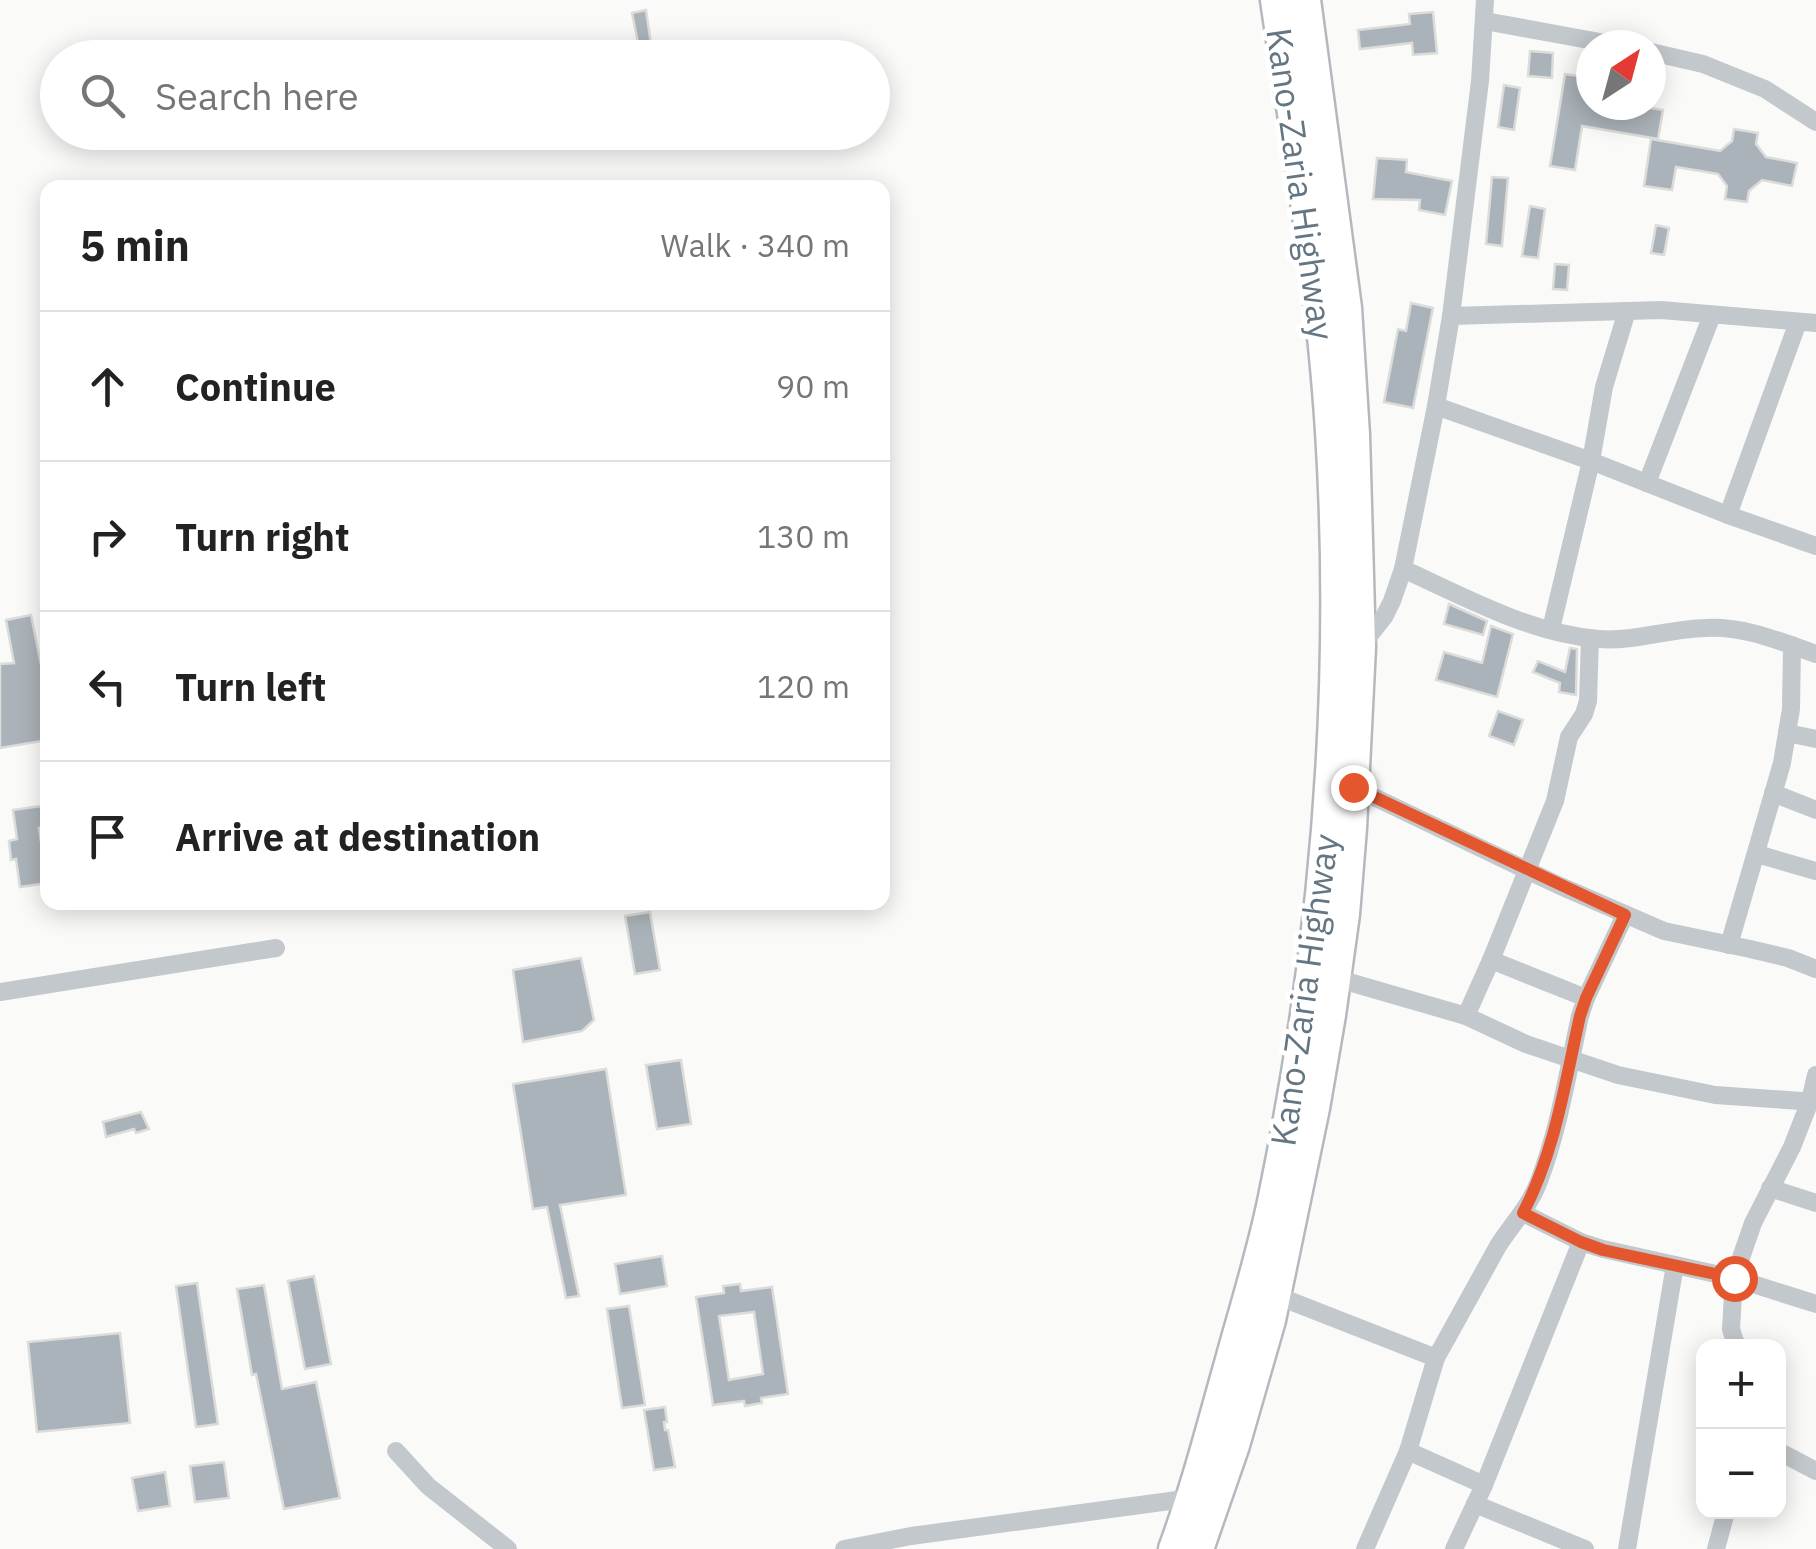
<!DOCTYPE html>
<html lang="en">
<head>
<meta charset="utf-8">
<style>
  :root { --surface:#fff; --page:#f2f2f2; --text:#222; --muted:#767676; --line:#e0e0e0 }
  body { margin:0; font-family:"IBM Plex Sans",sans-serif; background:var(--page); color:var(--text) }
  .controls { position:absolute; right:30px; bottom:30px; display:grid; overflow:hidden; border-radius:20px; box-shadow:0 5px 25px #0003 }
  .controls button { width:90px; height:90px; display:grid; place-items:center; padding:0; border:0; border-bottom:2px solid var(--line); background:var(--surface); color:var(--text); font:50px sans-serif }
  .compass { position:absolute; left:1576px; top:30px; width:90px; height:90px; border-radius:50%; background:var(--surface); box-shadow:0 5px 25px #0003; rotate:36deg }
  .stop { position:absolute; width:30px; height:30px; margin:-22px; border:8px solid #e4572e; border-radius:50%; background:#fff }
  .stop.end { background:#e4572e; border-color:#fff; box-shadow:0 2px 10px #0008 }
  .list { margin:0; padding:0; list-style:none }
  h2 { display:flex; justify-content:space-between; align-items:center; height:130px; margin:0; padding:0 40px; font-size:42px }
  h2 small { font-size:32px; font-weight:400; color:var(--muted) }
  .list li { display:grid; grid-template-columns:65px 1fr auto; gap:30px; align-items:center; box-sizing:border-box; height:150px; padding:0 40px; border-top:2px solid var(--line) }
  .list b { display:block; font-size:38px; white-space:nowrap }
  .list em { font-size:32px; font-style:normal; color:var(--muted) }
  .icon { flex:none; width:55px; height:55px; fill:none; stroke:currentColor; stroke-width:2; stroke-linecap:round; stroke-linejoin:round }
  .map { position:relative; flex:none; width:1816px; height:1549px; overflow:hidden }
  .search { position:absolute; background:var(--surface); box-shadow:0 5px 25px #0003; left:40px; top:40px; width:850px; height:110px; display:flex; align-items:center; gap:25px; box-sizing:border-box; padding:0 35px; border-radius:55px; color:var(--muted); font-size:38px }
  .panel { position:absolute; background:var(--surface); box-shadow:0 5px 25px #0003; left:40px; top:180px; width:850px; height:730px; border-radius:20px }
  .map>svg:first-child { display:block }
  .building { fill:#aab3b9; stroke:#dcdcda; stroke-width:2.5; fill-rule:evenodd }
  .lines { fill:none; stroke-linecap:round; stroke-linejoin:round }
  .trunk-casing { stroke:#b4b9bd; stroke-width:35 }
  .minor { stroke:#c3c8cc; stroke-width:18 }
  .trunk { stroke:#fff; stroke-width:30 }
  .route { stroke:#e4572e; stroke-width:12 }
  .labels { text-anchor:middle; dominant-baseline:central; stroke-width:10; stroke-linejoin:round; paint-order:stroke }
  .street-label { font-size:35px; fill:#657683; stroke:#fff }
</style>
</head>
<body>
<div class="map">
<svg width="1816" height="1549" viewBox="0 0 1816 1549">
  <rect width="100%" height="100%" fill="#fafaf8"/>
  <g class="building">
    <path d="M646 10 653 58H641L632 13Z"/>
    <path d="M1433 12 1437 53 1413 55 1412 43 1360 49 1358 30 1410 24 1409 14Z"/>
    <path d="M1530 51 1553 53 1552 78 1528 76Z"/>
    <path d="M1565 74 1591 78V105H1634L1663 110 1658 139 1582 126 1575 170 1550 166Z"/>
    <path d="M1504 85 1520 88 1514 130 1498 127Z"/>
    <path d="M1734 129 1758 133 1756 144 1766 157 1797 163 1792 186 1762 180 1749 191 1747 202 1725 199 1727 186 1718 174 1676 167 1672 190 1644 186 1651 139 1720 151 1732 141Z"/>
    <path d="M1377 158 1407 160 1406 172 1452 181 1445 215 1419 210 1420 200 1373 199Z"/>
    <path d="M1492 177 1508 178 1502 246 1486 244Z"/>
    <path d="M1530 206 1545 209 1538 258 1522 256Z"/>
    <path d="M1656 225 1669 228 1664 255 1651 253Z"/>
    <path d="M1555 264 1569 265 1567 290 1553 289Z"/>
    <path d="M1411 303 1433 308 1413 408 1384 402 1398 329 1406 331Z"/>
    <path d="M1449 604 1487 621 1483 635 1444 624Z"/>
    <path d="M31 615 48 699V740L0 748V664L14 663 6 620Z"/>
    <path d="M1491 626 1513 634 1497 697 1436 680 1444 652 1482 663Z"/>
    <path d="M1570 648 1577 649 1576 695 1559 692 1560 683 1533 672 1538 661 1565 672Z"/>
    <path d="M1498 711 1523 720 1514 745 1489 736Z"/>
    <path d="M48 805V827L39 828 44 862H48V883L20 887 16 859 11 860 9 841 17 839 13 810Z"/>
    <path d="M650 912 660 970 635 974 625 916Z"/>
    <path d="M581 958 594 1020 582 1031 523 1042 513 970Z"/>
    <path d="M681 1060 691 1124 657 1129 646 1065Z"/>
    <path d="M606 1069 626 1195 560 1205 579 1296 566 1298 547 1207 533 1209 513 1084Z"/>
    <path d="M141 1112 149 1129 136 1133 134 1129 106 1137 103 1122Z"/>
    <path d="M662 1256 667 1286 620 1294 615 1264Z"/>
    <path d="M314 1276 331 1364 305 1369 288 1281Z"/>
    <path d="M197 1283 218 1424 196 1427 176 1286Z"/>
    <path d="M740 1284 741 1291 772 1287 788 1394 761 1398 762 1403 745 1406 744 1401 713 1405 696 1297 724 1293 723 1286ZM754 1312 763 1374 729 1380 719 1316Z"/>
    <path d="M264 1285 282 1389 316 1382 340 1498 284 1509 256 1374 252 1375 237 1289Z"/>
    <path d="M629 1306 645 1405 622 1408 607 1309Z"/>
    <path d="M120 1333 130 1423 37 1432 28 1342Z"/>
    <path d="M665 1407 667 1422H664L665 1430H668L675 1467 654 1470 644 1410Z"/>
    <path d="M224 1462 229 1498 195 1502 190 1466Z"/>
    <path d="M165 1472 170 1506 138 1511 132 1478Z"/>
  </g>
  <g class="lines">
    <g class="trunk-casing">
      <g id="trunk">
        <path d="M1174 1549C1197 1487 1213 1423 1231 1360 1246 1305 1264 1249 1275 1192 1326 943 1347 685 1331 431 1322 287 1297 143 1276 0"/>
        <path d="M1198 1549 1234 1445 1270 1320 1314 1108 1330 1015 1344 914 1351 828 1360 647 1354 435 1346 308 1305 0"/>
      </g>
    </g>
    <g class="minor">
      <path d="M1485 21 1616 45"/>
      <path d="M1651 52 1703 64 1765 89 1816 122"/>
      <path d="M1451 316 1661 310 1816 323"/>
      <path d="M1436 406 1591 461 1728 515 1816 546"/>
      <path d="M1647 483 1712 315"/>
      <path d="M1728 515 1798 322"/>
      <path d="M1403 569C1465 597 1529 633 1598 639 1634 642 1669 629 1705 628 1745 626 1779 641 1816 654"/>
      <path d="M1551 629 1591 461 1604 387 1627 311"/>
      <path d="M1361 646 1384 617 1392 601 1403 569 1436 406 1451 316 1480 81 1485 0"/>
      <path d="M1787 733 1816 739"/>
      <path d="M1353 787 1558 885 1664 931 1750 949 1788 958 1816 969"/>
      <path d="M1773 793 1816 810"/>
      <path d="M1757 854 1816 871"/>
      <path d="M1729 945 1782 763 1791 709 1792 645"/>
      <path d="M1491 960 1586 998"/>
      <path d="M1335 978 1466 1016 1526 1044 1618 1075 1715 1095 1816 1102"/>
      <path d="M0 992 276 948"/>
      <path d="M1466 1016 1491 960 1555 801 1569 737 1584 714 1588 701 1590 638"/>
      <path d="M1770 1188 1816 1203"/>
      <path d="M1523 1213 1581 1242 1603 1249 1734 1278 1816 1304"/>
      <path d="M1275 1295 1436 1358"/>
      <path d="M1739 1346 1735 1342 1731 1329 1734 1278 1753 1223 1792 1147 1810 1101 1816 1075"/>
      <path d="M396 1451 428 1486 508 1549"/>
      <path d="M1408 1451 1484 1485"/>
      <path d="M1778 1451 1816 1471"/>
      <path d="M1475 1504 1585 1549"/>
      <path d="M844 1549 911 1536 1192 1498"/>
      <path d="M1365 1549 1408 1451 1436 1358 1498 1246C1512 1224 1530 1206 1539 1181 1559 1129 1568 1071 1580 1016L1586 998 1625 915"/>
      <path d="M1454 1549 1484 1485 1581 1242"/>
      <path d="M1627 1549 1675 1265"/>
      <path d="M1716 1549 1726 1512"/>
    </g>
    <use href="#trunk" class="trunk"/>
  </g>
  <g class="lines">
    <path class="route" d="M1353 787 1625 915 1586 998 1580 1016C1565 1083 1555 1152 1523 1213L1581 1242 1603 1250 1734 1278"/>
  </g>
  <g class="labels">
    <g class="street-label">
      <text transform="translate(1301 184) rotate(82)">Kano-Zaria Highway</text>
      <text transform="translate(1304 990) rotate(-82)">Kano-Zaria Highway</text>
    </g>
  </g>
</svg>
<div class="controls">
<button>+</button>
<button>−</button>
</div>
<svg class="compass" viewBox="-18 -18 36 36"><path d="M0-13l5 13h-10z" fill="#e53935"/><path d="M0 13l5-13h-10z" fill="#767676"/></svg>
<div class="stop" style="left:1734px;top:1278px"></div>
<div class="stop end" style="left:1353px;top:787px"></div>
<div class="search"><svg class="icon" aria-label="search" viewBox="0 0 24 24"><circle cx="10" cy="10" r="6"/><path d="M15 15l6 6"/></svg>Search here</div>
<section class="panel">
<h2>5 min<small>Walk · 340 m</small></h2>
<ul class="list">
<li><svg class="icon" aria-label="ahead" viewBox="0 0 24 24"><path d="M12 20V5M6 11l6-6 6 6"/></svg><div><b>Continue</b></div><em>90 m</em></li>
<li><svg class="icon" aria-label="right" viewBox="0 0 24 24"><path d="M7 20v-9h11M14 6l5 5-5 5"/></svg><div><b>Turn right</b></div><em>130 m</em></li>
<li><svg class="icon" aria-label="left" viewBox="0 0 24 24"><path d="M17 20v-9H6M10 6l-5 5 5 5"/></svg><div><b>Turn left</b></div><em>120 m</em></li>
<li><svg class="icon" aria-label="arrive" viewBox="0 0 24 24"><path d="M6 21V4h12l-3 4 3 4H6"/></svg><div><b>Arrive at destination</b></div></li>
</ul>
</section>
</div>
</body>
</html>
